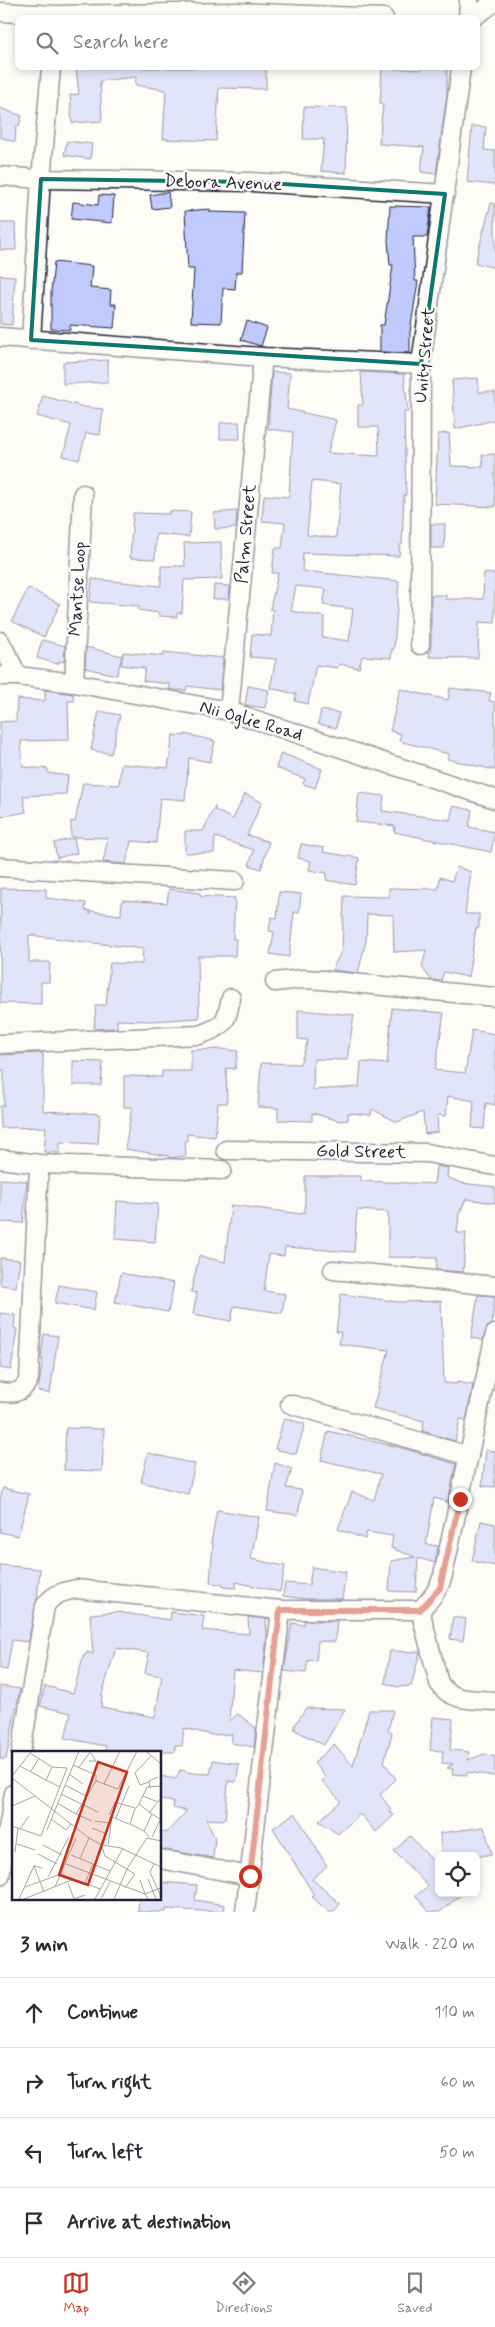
<!DOCTYPE html>
<html lang="en">
<head>
<meta charset="utf-8">
<style>
  :root { --surface:#fff; --page:#f7f7f7; --text:#2b2b33; --muted:#7c7c81; --line:#e1e1e2; --accent:#c8321e }
  body { margin:0; font-family:Mynerve,sans-serif; background:var(--page); color:var(--text) }
  .controls { position:absolute; right:15px; bottom:15px; display:grid; overflow:hidden; border-radius:8px; box-shadow:0 2px 8px #0003 }
  .controls button { width:45px; height:45px; display:grid; place-items:center; padding:0; border:0; border-bottom:1px solid var(--line); background:var(--surface); color:var(--text); font:25px sans-serif }
  .stop { position:absolute; width:15px; height:15px; margin:-11px; border:4px solid #c8321e; border-radius:50%; background:#fff }
  .stop.end { background:#c8321e; border-color:#fff; box-shadow:0 1px 5px #0008 }
  .list { margin:0; padding:0; list-style:none }
  h2 { display:flex; justify-content:space-between; align-items:center; height:65px; margin:0; padding:0 20px; font-size:21px }
  h2 small { font-size:16px; font-weight:400; color:var(--muted) }
  .list li { display:grid; grid-template-columns:32px 1fr auto; gap:15px; align-items:center; box-sizing:border-box; height:70px; padding:0 20px; border-top:1px solid var(--line) }
  .list b { display:block; font-size:19px; white-space:nowrap }
  .list em { font-size:16px; font-style:normal; color:var(--muted) }
  .icon { flex:none; width:28px; height:28px; fill:none; stroke:currentColor; stroke-width:2; stroke-linecap:round; stroke-linejoin:round }
  .map { position:relative; flex:none; width:495px; height:1912px; overflow:hidden }
  .search { position:absolute; background:var(--surface); box-shadow:0 2px 8px #0003; left:15px; right:15px; top:15px; height:55px; display:flex; align-items:center; gap:12px; box-sizing:border-box; padding:0 18px; border-radius:8px; color:var(--muted); font-size:19px }
  .sheet { height:345px; background:var(--surface) }
  nav { display:flex; justify-content:space-around; align-items:center; box-sizing:border-box; height:70px; border-top:1px solid var(--line); background:var(--surface); font-size:14px; color:var(--muted) }
  nav a { display:grid; justify-items:center; gap:2px }
  nav .on { color:var(--accent) }
  .map>svg:first-child { display:block }
  .building { fill:#c1cafc; stroke:#22223b; fill-rule:evenodd }
  .lines { fill:none; stroke-linecap:round; stroke-linejoin:round }
  .minor-casing { stroke:#22223b; stroke-width:21 }
  .minor { stroke:#fdfcf7; stroke-width:18 }
  .route { stroke:#c8321e; stroke-width:6 }
  .marked { fill:none; stroke:#0f766e; stroke-width:4; stroke-linejoin:round }
  .labels { text-anchor:middle; dominant-baseline:central; stroke-width:4.5; stroke-linejoin:round; paint-order:stroke }
  .street-label { font-size:18px; fill:#22223b; stroke:#fdfcf7 }
  .inset-road { fill:none; stroke:#a5a5ac; stroke-width:1 }
  .view { fill:#c8321e; fill-opacity:0.15; stroke:#c8321e; stroke-width:2.5 }
  .inset-edge { fill:none; stroke:#22223b; stroke-width:2.5 }
</style>
</head>
<body>
<div class="map">
<svg width="495" height="1912" viewBox="0 0 495 1912">
  <rect width="100%" height="100%" fill="#fdfcf7"/>
  <filter id="ink" filterUnits="userSpaceOnUse"><feTurbulence type="fractalNoise" baseFrequency=".02" numOctaves="2"/><feDisplacementMap in="SourceGraphic" scale="10" xChannelSelector="R" yChannelSelector="G"/><feConvolveMatrix kernelMatrix="1 2 1 2 8 2 1 2 1" color-interpolation-filters="sRGB"/></filter>
  <g filter="url(#ink)">
    <g class="building">
      <path d="M76 68H266V89L219 88 216 141 163 139 166 90 135 85 136 77 100 81 102 121 72 123 70 95 79 94Z"/>
      <path d="M382 68 421 70V68H447V94L436 174 421 172 424 147 379 144 383 104H380Z"/>
      <path d="M304 107 347 108 346 173 321 171 324 139H303Z"/>
      <path d="M0 108 22 116 19 126H16L15 142 0 137Z"/>
      <path d="M472 126 486 127 484 150 495 151V185L467 182Z"/>
      <path d="M67 141 92 144 90 159 64 155Z"/>
      <path d="M168 192 170 207 152 209 150 195Z"/>
      <path d="M99 195 114 196 112 223 71 219 73 202 98 205Z"/>
      <path d="M491 203 495 204V268L475 263Z"/>
      <path d="M390 206 431 207 427 237H413L415 281H418L410 332V353L380 352V325H384L393 265H390L388 240Z"/>
      <path d="M210 209V212L245 213 242 272H236L235 289 223 288 221 323 191 322 194 269H188L185 211Z"/>
      <path d="M0 223H15L16 250H0Z"/>
      <path d="M54 262 92 266 90 288 111 290 110 304H116L114 328 70 325V330L51 329V293Z"/>
      <path d="M0 275 15 276 12 325 0 324Z"/>
      <path d="M247 321 267 328 261 346 241 340Z"/>
      <path d="M108 360V382L63 384V362Z"/>
      <path d="M272 372 290 373 287 409 336 420 328 453 379 456 378 427H358V405H363L361 372 404 374 408 412H404L406 495H404L402 545H400L399 556 303 553 302 571 399 581 394 649H392L391 658 362 656 359 668 339 664 338 668 316 665 308 704 295 701 296 694 270 688 276 659 250 657 252 634 271 636 273 610 270 609 278 573H272L275 548H282L285 523 262 521 264 495 289 497 293 432 268 429ZM312 481 341 484 336 538 307 535ZM296 586 326 589 323 605 353 609 349 641 322 637 325 617 291 611Z"/>
      <path d="M478 378 479 392H495V420L455 429 452 380Z"/>
      <path d="M43 396 84 407 103 409 100 435 86 433 79 460 63 456 71 425 37 416Z"/>
      <path d="M239 422 240 439H220V423Z"/>
      <path d="M449 433 451 466 483 467 482 455 495 454V507L435 504 438 434Z"/>
      <path d="M169 511 191 512 189 537 156 534 155 559 130 558 133 513 169 514Z"/>
      <path d="M237 511 236 528 215 529 214 513Z"/>
      <path d="M431 524H445L444 548H431Z"/>
      <path d="M221 542 222 579 184 580 182 613H177V617L159 616V613L138 610 139 606 90 602 92 579 161 586V566H185L184 543Z"/>
      <path d="M484 573 495 574V623L479 622 478 658 429 657 431 645V595H446V599H483Z"/>
      <path d="M214 585 230 586 229 599H213Z"/>
      <path d="M28 588 60 604 44 637 12 621Z"/>
      <path d="M42 640 65 646 64 662 59 661 58 664 37 658Z"/>
      <path d="M86 647 122 656 117 675 85 668Z"/>
      <path d="M123 652 163 656 164 652 223 658 220 690 187 686 186 691 169 689 170 684 143 681 145 668 121 665Z"/>
      <path d="M248 686 269 690 265 708 245 705Z"/>
      <path d="M450 688 491 693 489 701 495 702V770L447 759 449 754 399 741 401 734 390 731 400 689 448 700Z"/>
      <path d="M45 690 73 694 74 701H68L69 740 21 741 23 767 48 769V773L68 776 66 794 23 796 26 812 0 817V722L16 721 17 699 45 701Z"/>
      <path d="M321 710 339 713 336 728 318 724Z"/>
      <path d="M99 711 120 715 111 754 91 750Z"/>
      <path d="M185 734 215 741 210 762 189 758 185 800 160 798 156 843 131 841 126 864 103 862 108 838 71 837V821L75 822 83 783 119 785 121 764 168 768 173 735 185 736Z"/>
      <path d="M281 753 322 769 315 788 303 784 305 779 276 768Z"/>
      <path d="M359 793 384 796 382 811 450 820 453 806 472 810 469 827 495 832 491 852 394 832 395 826 356 822Z"/>
      <path d="M245 794 262 802 247 835 269 842 261 869 249 865 254 850 215 837 214 853H185V831H203L215 806V810L233 819Z"/>
      <path d="M74 838 77 853 57 858 54 843Z"/>
      <path d="M301 844 324 848 323 852 359 858 355 885 326 880 327 873 309 870 311 861 298 858Z"/>
      <path d="M457 867 471 872 465 914H479V928H476L468 977 444 972 441 981 431 980 422 967 426 950 394 952 393 915 367 914 366 941 358 973 332 970 342 950 344 896 389 897V888L438 889 440 877 452 881Z"/>
      <path d="M1 888 46 889V898L86 903 85 910 90 911V914L91 911 121 915 122 900 167 903 169 889 200 893V896L235 898 233 939H236L235 956H198L199 1018 152 1021 117 1020V1028L94 1029 96 1005H106L110 963 142 964 143 949 29 935V962H50L49 982H41V1004L0 1003Z"/>
      <path d="M279 892 301 894 299 913 294 912 289 957 270 954 274 932 269 931 271 917 277 918Z"/>
      <path d="M392 1008 444 1013 435 1070 465 1073 472 1030 495 1034V1105L486 1103 484 1129 472 1128 474 1101 448 1096 446 1116 437 1115 438 1132 425 1134 423 1112 397 1122 372 1109 371 1115 348 1113V1120L340 1121 312 1113V1121L278 1120V1108L258 1107 261 1063 300 1064 308 1040 298 1039V1010L354 1015 347 1060 314 1059 313 1090 359 1087 361 1062 387 1064Z"/>
      <path d="M221 1049 238 1051 235 1069 226 1068 227 1103H218L215 1137 187 1134V1141H185L186 1156 169 1158V1156L125 1149 132 1107H124V1076L162 1077V1071H191V1050Z"/>
      <path d="M43 1053V1111L100 1114 98 1144 60 1142V1153L44 1152 46 1127 1 1128 0 1106H4V1070H0V1055Z"/>
      <path d="M73 1061 103 1062 101 1085H73Z"/>
      <path d="M436 1166 448 1168 447 1177 461 1183 495 1187V1203L466 1199 459 1214 457 1233H466L463 1272 436 1270 437 1258 388 1257V1212L357 1210 354 1252 285 1247 284 1256 269 1254 264 1291 285 1294 282 1313 234 1306 231 1321 193 1314 197 1293 191 1292 199 1256 225 1262 231 1205 302 1214V1212H305V1176H361V1181L434 1184Z"/>
      <path d="M0 1179 27 1181 23 1223 0 1222Z"/>
      <path d="M117 1201 158 1204 155 1242 115 1239Z"/>
      <path d="M0 1258 20 1260 16 1287 0 1285Z"/>
      <path d="M121 1273 174 1283 168 1312 115 1302Z"/>
      <path d="M59 1285 97 1292 94 1310 55 1303Z"/>
      <path d="M341 1294 399 1302 441 1301 444 1383 457 1384V1382L473 1385 466 1420 460 1419 455 1441 422 1431 424 1421 373 1408 389 1350 339 1344 341 1332H336Z"/>
      <path d="M478 1295 495 1296 492 1324 487 1327 483 1340 471 1338Z"/>
      <path d="M0 1313 15 1315 14 1328 17 1329 11 1370 0 1368Z"/>
      <path d="M44 1334 58 1336 50 1393 38 1391 43 1359H41Z"/>
      <path d="M284 1418 305 1424 296 1454 275 1449Z"/>
      <path d="M66 1428 104 1429 102 1471 64 1470Z"/>
      <path d="M328 1431 402 1448 456 1464 448 1502 434 1498 426 1544 438 1546 435 1563 418 1558 416 1592 389 1591 391 1561 415 1557 391 1548 393 1536 367 1532 365 1539 338 1529 352 1492 374 1500 381 1474 321 1460Z"/>
      <path d="M486 1450 495 1451V1487L482 1486Z"/>
      <path d="M148 1453 195 1464 188 1494 141 1482Z"/>
      <path d="M275 1463 292 1469 286 1488 302 1490 298 1515 267 1511Z"/>
      <path d="M3 1488 29 1494 18 1536 0 1532V1499Z"/>
      <path d="M217 1510 259 1517 251 1559 285 1566 280 1592 236 1582V1588L223 1587V1584L210 1583 213 1543H211Z"/>
      <path d="M481 1521 495 1524V1566L472 1561Z"/>
      <path d="M0 1565 40 1569 37 1599 28 1642 12 1640 7 1670 0 1669Z"/>
      <path d="M312 1567 346 1572 342 1599H307L283 1596 285 1583 309 1585Z"/>
      <path d="M117 1612 170 1620 171 1612 204 1616 202 1630 249 1634 248 1617 266 1619 267 1636 263 1673 233 1670 229 1721 238 1714 256 1728 254 1747 231 1743 232 1734 212 1735 184 1728 182 1746 175 1745V1752H105L106 1746 65 1738 71 1713 40 1706 45 1686 73 1693 84 1655H86L87 1652 93 1654 90 1614ZM116 1648 149 1653 145 1673 162 1676 155 1717 101 1707 102 1694Z"/>
      <path d="M453 1617 466 1619 463 1641 450 1639Z"/>
      <path d="M304 1621H337L335 1642 318 1641 316 1661 308 1660 306 1673 284 1671 292 1623 304 1625Z"/>
      <path d="M390 1651 420 1652 411 1686 397 1687 385 1683Z"/>
      <path d="M0 1686 20 1689 6 1759H0Z"/>
      <path d="M306 1708 345 1709 324 1745 295 1730V1725Z"/>
      <path d="M369 1710H393L388 1731 392 1733 384 1762 396 1779 380 1795 391 1809 389 1812 394 1815 376 1832 360 1814 338 1834 319 1821 341 1801 322 1781 325 1777 314 1763 334 1744 353 1766Z"/>
      <path d="M433 1717 453 1719 450 1750 469 1752 468 1760 484 1754 495 1757V1776L467 1772V1775L452 1774 453 1769 447 1768 453 1764 442 1763 443 1751 430 1750Z"/>
      <path d="M213 1760 239 1764 236 1782 228 1781 225 1820 206 1819 215 1838 213 1858 160 1849V1831L166 1833 187 1811 173 1808 174 1802 160 1800V1776L176 1779 180 1770 192 1773 210 1774Z"/>
      <path d="M295 1813 327 1866 312 1879 340 1904 333 1912H329L312 1897 314 1895 273 1828Z"/>
      <path d="M484 1827 492 1854 476 1857 441 1856 440 1833Z"/>
      <path d="M410 1836 439 1868V1893H463L440 1912H429L416 1896 428 1886 394 1851Z"/>
      <path d="M160 1882 197 1885 195 1900 225 1905 224 1912 166 1909V1912H138L139 1898H160Z"/>
    </g>
    <g class="lines">
      <g class="minor-casing">
        <g id="minor">
          <path d="M0 12 56 15 235 12 384 18"/>
          <path d="M468 18 469 0"/>
          <path d="M472 18 495 2"/>
          <path d="M0 176 41 179 251 182 445 194"/>
          <path d="M0 337 263 357 421 364"/>
          <path d="M31 340 41 179 51 68"/>
          <path d="M0 641 18 676"/>
          <path d="M420 645 421 364 461 68"/>
          <path d="M0 676H18L74 683 229 711 495 799"/>
          <path d="M74 683 83 494"/>
          <path d="M229 711 263 357"/>
          <path d="M0 867 235 881"/>
          <path d="M275 982 303 979 322 980 495 997"/>
          <path d="M0 1044 199 1035C224 1026 226 1024 231 998"/>
          <path d="M226 1150 427 1153 495 1166"/>
          <path d="M0 1159 39 1164 222 1170"/>
          <path d="M333 1270 495 1286"/>
          <path d="M495 1334 443 1575C439 1590 431 1599 420 1610L439 1683C450 1702 475 1699 495 1701"/>
          <path d="M0 1392C15 1394 22 1393 29 1379L39 1164"/>
          <path d="M290 1404 469 1456"/>
          <path d="M21 1752 45 1606C53 1594 62 1592 76 1589L281 1610H420"/>
          <path d="M160 1859 250 1876"/>
          <path d="M0 1876 14 1793"/>
          <path d="M245 1912 281 1610"/>
        </g>
      </g>
      <use href="#minor" class="minor"/>
    </g>
  </g>
  <g class="lines" filter="url(#ink)">
    <path class="route" d="M250 1876 280 1610H420L440 1588 460 1499"/>
  </g>
  <path d="M0 0H495V1912H0ZM41 179 251 182 445 194 421 364 31 340Z" fill="#fdfcf7" fill-opacity=".55" fill-rule="evenodd"/>
  <path class="marked" d="M41 179 251 182 445 194 421 364 31 340Z"/>
  <g class="labels">
    <g class="street-label">
      <text transform="translate(223 183) rotate(2)">Debora Avenue</text>
      <text transform="translate(425 355) rotate(-85)">Unity Street</text>
      <text transform="translate(246 534) rotate(-85)">Palm Street</text>
      <text transform="translate(78 589) rotate(-87)">Mantse Loop</text>
      <text transform="translate(251 721) rotate(16)">Nii Oglie Road</text>
      <text transform="translate(361 1152) rotate(1)">Gold Street</text>
    </g>
  </g>
  <g transform="translate(12 1751)">
    <rect width="149" height="149" fill="#fdfcf7"/>
    <path class="inset-road" d="M134 0 149 13M77 10H84L79 2M8 15 34 29 40 16M67 16 79 0M19 20 27 7M57 23 71 33M0 25 19 1M0 27 77 87 90 94 109 97 149 116M34 29 48 36M84 30 106 38 125 0M137 31 128 34 123 22 139 5M92 33 108 0M53 34 74 45M138 37 137 30 146 26M49 43 86 61M131 45 146 51M45 52 64 63 84 30V24L61 14M127 53 135 36 149 35M0 55 23 45M137 62 149 47M64 63 80 70M97 64 103 51 123 57M104 67 117 35M39 68 54 79 59 73M83 70 98 72M0 75 29 85 55 17 40 16 18 2M80 77 95 83M8 78 17 65M35 79 67 0M132 80 118 73 122 60 127 53 140 63M137 86 132 80 140 63 148 68M140 86 149 67M5 93 23 99M89 93 93 105 123 123 113 137M31 94 50 104M96 94 100 66 117 73M3 101 6 77M26 103 45 113M59 104 98 120M68 107 77 87M54 113 133 143 136 148M142 113 138 121 149 146M22 115 32 141M49 123 88 138M36 126 57 86M136 128 144 148M128 129 133 143 149 137M56 132 62 148 73 144M73 132 81 113M13 136 49 123M43 136 64 87M7 148 22 115 30 117M12 148 62 128M83 148 111 97M89 148 98 131M102 148 116 116 135 87 149 90"/>
    <path class="view" d="M86 11 115 21 76 134 47 124Z"/>
    <rect width="149" height="149" class="inset-edge"/>
  </g>
</svg>
<div class="controls">
<button><svg class="icon" aria-label="locate" viewBox="0 0 24 24"><circle cx="12" cy="12" r="6"/><path d="M12 2v4M12 18v4M2 12h4M18 12h4"/></svg></button>
</div>
<div class="stop" style="left:250px;top:1876px"></div>
<div class="stop end" style="left:460px;top:1499px"></div>
<div class="search"><svg class="icon" aria-label="search" viewBox="0 0 24 24"><circle cx="10" cy="10" r="6"/><path d="M15 15l6 6"/></svg>Search here</div>
</div>
<section class="sheet">
<h2>3 min<small>Walk · 220 m</small></h2>
<ul class="list">
<li><svg class="icon" aria-label="ahead" viewBox="0 0 24 24"><path d="M12 20V5M6 11l6-6 6 6"/></svg><div><b>Continue</b></div><em>110 m</em></li>
<li><svg class="icon" aria-label="right" viewBox="0 0 24 24"><path d="M7 20v-9h11M14 6l5 5-5 5"/></svg><div><b>Turn right</b></div><em>60 m</em></li>
<li><svg class="icon" aria-label="left" viewBox="0 0 24 24"><path d="M17 20v-9H6M10 6l-5 5 5 5"/></svg><div><b>Turn left</b></div><em>50 m</em></li>
<li><svg class="icon" aria-label="arrive" viewBox="0 0 24 24"><path d="M6 21V4h12l-3 4 3 4H6"/></svg><div><b>Arrive at destination</b></div></li>
</ul>
</section>
<nav>
<a class="on"><svg class="icon" aria-label="map" viewBox="0 0 24 24"><path d="M3 6l6-2 6 2 6-2v14l-6 2-6-2-6 2zM9 4v14M15 6v14"/></svg>Map</a>
<a><svg class="icon" aria-label="directions" viewBox="0 0 24 24"><path d="M12 3l9 9-9 9-9-9zM9 14v-3h6M13 9l2 2-2 2"/></svg>Directions</a>
<a><svg class="icon" aria-label="saved" viewBox="0 0 24 24"><path d="M7 4h10v16l-5-4-5 4z"/></svg>Saved</a>
</nav>
</body>
</html>
